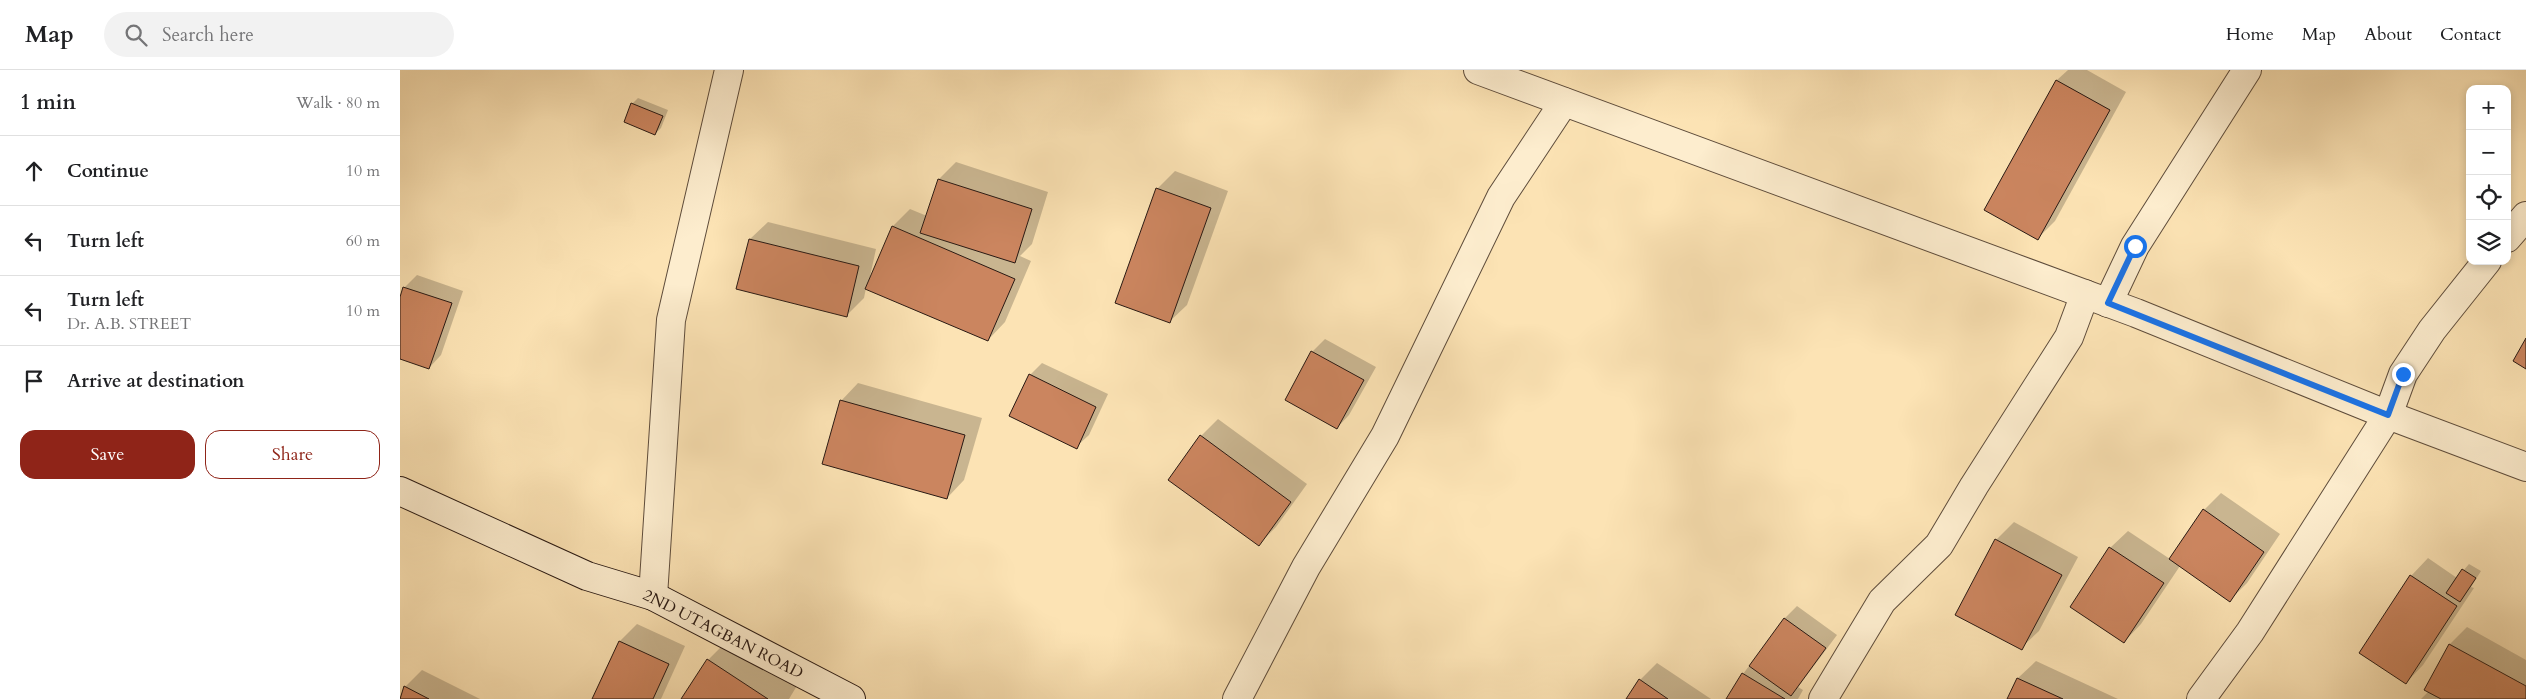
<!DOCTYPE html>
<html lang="en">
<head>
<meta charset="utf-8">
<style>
  :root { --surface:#fff; --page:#f2f2f2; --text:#202124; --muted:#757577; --line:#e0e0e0; --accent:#8f2418 }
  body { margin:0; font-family:Cardo,serif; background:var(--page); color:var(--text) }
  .controls { position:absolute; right:15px; top:15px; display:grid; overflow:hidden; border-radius:10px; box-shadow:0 2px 8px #0003 }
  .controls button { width:45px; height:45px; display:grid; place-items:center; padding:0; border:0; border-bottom:1px solid var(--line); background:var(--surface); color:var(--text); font:25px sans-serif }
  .stop { position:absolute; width:15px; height:15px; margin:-11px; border:4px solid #1a73e8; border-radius:50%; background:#fff }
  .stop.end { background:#1a73e8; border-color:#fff; box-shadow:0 1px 5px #0008 }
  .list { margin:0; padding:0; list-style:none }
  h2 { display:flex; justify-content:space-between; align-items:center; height:65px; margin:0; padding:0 20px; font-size:21px }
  h2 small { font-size:16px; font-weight:400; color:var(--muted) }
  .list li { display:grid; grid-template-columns:32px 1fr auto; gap:15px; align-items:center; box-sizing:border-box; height:70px; padding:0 20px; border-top:1px solid var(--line) }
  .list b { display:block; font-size:19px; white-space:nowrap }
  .list p { margin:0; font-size:16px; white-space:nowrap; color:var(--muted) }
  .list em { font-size:16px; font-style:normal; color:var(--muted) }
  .actions { display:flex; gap:10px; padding:15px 20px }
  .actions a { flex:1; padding:11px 0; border:1px solid var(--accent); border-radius:15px; text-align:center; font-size:18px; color:var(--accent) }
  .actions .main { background:var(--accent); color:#fff }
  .icon { flex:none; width:28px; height:28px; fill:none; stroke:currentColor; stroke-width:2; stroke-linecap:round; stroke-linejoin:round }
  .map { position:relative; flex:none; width:2126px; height:629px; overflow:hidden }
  header { display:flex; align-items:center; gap:30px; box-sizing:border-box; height:70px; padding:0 25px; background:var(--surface); border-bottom:1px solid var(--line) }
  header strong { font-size:24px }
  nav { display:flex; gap:28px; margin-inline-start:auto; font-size:18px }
  .search { width:350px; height:45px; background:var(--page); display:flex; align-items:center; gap:12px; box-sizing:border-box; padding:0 18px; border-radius:28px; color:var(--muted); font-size:19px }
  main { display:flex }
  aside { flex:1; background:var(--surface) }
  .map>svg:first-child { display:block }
  .shadow { fill:#0003 }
  .building { fill:#cb855f; stroke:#291913 }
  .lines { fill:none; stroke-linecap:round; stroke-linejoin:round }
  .street-casing { stroke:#5e4c3b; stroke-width:30 }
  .secondary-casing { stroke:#291913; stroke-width:30 }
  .street { stroke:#fdedce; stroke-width:28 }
  .secondary { stroke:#fdedce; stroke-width:28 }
  .route { stroke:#1a73e8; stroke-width:6 }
  .labels { text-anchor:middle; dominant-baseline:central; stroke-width:4.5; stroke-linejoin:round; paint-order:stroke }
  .street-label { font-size:16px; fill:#291913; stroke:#fdedce }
</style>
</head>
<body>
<header>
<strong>Map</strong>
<div class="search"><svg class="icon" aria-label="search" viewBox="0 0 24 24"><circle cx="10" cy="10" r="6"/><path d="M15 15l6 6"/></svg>Search here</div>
<nav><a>Home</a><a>Map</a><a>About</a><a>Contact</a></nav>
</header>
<main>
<aside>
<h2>1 min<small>Walk · 80 m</small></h2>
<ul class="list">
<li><svg class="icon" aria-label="ahead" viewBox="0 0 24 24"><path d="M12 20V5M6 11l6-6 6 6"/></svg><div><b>Continue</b></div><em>10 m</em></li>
<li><svg class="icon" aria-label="left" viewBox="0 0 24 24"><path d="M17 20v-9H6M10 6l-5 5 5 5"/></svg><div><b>Turn left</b></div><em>60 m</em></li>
<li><svg class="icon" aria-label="left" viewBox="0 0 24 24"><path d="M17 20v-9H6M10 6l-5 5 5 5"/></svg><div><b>Turn left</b><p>Dr. A.B. STREET</p></div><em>10 m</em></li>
<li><svg class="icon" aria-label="arrive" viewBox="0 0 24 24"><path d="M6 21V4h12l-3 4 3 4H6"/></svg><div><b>Arrive at destination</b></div></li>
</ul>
<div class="actions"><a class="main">Save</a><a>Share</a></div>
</aside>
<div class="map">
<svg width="2126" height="629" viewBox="0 0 2126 629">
  <rect width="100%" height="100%" fill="#fce3b4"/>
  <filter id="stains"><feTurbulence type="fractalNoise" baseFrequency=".004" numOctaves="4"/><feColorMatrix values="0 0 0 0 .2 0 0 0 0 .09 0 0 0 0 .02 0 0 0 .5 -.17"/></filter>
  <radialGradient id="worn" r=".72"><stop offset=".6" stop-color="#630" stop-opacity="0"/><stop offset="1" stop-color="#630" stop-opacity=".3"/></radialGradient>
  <g class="shadow">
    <path d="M1668 0H1687L1726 22 1655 151 1638 168 1586 140 1657 10Z"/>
    <path d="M238 28 268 40 261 58 255 64 232 34Z"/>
    <path d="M556 92 648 122 632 174 620 186 631 191 605 252 588 270 466 218 464 228 446 246 338 219 350 169 368 152 476 179 469 211 493 156 510 139 527 146 539 109Z"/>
    <path d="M775 101 828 121 787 235 769 252 757 119Z"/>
    <path d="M17 205 63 221 41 285 29 298 0 288V230L5 217Z"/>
    <path d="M925 269 976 297 949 345 937 358 886 330 912 282Z"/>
    <path d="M642 293 708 324 689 365 676 377 630 305Z"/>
    <path d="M458 313 582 348 564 410 547 428 441 331Z"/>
    <path d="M818 349 907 414 876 457 859 474 801 366Z"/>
    <path d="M1821 423 1880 464 1847 513 1830 530 1780 496 1741 554 1724 572 1710 478 1728 461 1770 489 1804 440Z"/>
    <path d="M1614 452 1678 487 1639 561 1621 578 1557 544 1596 470Z"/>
    <path d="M2028 488 2057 508 2069 494 2081 501 2071 517 2074 518 2023 595 2006 613 1960 582 2011 506Z"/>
    <path d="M1397 536 1437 565 1398 617 1403 620 1398 629H1328L1343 604 1385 548Z"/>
    <path d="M237 554 285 576 261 629H194L220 571Z"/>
    <path d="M2067 557 2126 590V629H2021L2029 621 2050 574Z"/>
    <path d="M329 569 398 614 389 629H283L308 590Z"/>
    <path d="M1636 591 1718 629H1609L1618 608Z"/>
    <path d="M1257 593 1311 629H1227L1240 610Z"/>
    <path d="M22 600 80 629H0L5 617Z"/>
  </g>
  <g class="building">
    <path d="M1656 10 1710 40 1638 170 1584 140Z"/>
    <path d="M231 33 263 46 255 65 224 52Z"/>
    <path d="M538 109 632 139 615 193 520 163Z"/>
    <path d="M756 118 811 138 770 253 715 233Z"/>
    <path d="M492 156 615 209 588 271 465 219Z"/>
    <path d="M349 169 459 196 447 247 336 219Z"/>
    <path d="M3 217 52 233 29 299 0 289V227Z"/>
    <path d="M2126 268V299L2113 291Z"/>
    <path d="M911 281 964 310 937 359 885 330Z"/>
    <path d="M629 304 696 337 677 379 609 346Z"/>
    <path d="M440 330 565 365 547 429 422 394Z"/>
    <path d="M800 365 891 432 859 476 768 410Z"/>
    <path d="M1803 439 1864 482 1830 532 1769 489Z"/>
    <path d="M1595 469 1662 505 1622 580 1555 545Z"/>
    <path d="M1709 477 1764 513 1724 573 1670 537Z"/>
    <path d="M2062 499 2076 508 2060 532 2046 523Z"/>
    <path d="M2010 505 2057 536 2006 614 1959 583Z"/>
    <path d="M1384 548 1426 578 1391 626 1349 596Z"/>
    <path d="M219 571 269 594 253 629H192Z"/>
    <path d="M2049 574 2126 616V629H2041L2024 620Z"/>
    <path d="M307 589 368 629H281Z"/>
    <path d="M1342 603 1385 629H1326Z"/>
    <path d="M1617 608 1663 629H1607Z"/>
    <path d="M1239 609 1268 629H1226Z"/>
    <path d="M4 616 29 629H0Z"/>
  </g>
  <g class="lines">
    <g class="street-casing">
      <g id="street">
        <path d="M1078 0 1736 243 1988 345 2126 397"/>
        <path d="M2107 168 2126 146"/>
        <path d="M1708 233 1735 176 1847 0"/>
        <path d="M253 526 271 250 329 0"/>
        <path d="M837 629 906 497 985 366 1101 127 1164 32"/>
        <path d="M1423 629 1482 531 1539 475 1574 416 1669 267 1685 224"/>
        <path d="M1801 629 1850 562 1988 345 2003 304 2032 260 2087 191"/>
      </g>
    </g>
    <g class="secondary-casing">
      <path id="secondary" d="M0 421 187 506 253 526 451 629"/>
    </g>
    <use href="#street" class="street"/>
    <use href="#secondary" class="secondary"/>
  </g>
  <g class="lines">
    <path class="route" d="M1735 176 1708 233 1988 345 2003 304"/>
  </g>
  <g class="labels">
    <g class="street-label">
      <text transform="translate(323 564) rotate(27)">2ND UTAGBAN ROAD</text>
    </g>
  </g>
  <rect width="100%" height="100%" filter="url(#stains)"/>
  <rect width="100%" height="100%" fill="url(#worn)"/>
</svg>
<div class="controls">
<button>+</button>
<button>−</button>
<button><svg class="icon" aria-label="locate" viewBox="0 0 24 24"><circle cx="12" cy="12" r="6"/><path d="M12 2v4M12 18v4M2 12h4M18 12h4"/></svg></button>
<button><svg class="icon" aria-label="layers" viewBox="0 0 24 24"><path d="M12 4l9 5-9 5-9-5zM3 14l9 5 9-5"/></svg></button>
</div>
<div class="stop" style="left:1735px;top:176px"></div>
<div class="stop end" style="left:2003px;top:304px"></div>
</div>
</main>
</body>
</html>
